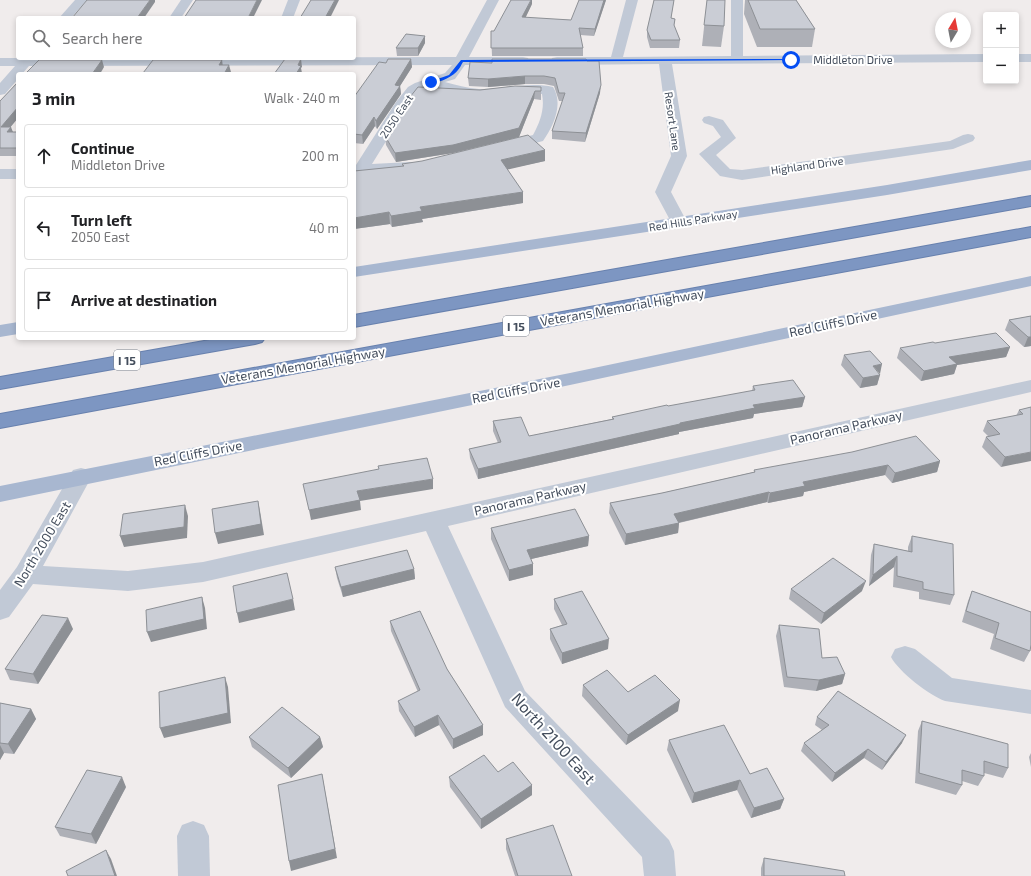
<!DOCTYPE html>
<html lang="en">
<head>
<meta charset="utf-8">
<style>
  :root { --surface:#fff; --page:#f6f6f6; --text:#202124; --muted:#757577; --line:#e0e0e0 }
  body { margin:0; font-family:"Exo 2",sans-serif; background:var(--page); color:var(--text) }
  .controls { position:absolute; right:12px; top:12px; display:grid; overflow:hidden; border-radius:4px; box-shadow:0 2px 6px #0003 }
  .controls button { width:36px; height:36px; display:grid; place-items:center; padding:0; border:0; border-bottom:1px solid var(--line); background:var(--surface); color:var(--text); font:20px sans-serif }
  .compass { position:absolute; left:935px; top:12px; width:36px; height:36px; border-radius:50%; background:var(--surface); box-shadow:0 2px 6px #0003; rotate:10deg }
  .stop { position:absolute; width:12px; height:12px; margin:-9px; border:3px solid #034df3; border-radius:50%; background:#fff }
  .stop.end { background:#034df3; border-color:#fff; box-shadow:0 1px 4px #0008 }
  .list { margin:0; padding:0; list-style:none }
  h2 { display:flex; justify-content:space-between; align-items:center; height:52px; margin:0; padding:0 16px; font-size:17px }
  h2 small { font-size:13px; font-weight:400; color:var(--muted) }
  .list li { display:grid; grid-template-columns:26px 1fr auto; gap:12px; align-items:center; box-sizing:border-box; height:64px; margin:0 8px 8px; padding:0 8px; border:1px solid var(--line); border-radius:4px }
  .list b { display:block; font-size:15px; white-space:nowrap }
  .list p { margin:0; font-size:13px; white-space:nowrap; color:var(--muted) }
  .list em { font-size:13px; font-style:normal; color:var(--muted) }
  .icon { flex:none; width:22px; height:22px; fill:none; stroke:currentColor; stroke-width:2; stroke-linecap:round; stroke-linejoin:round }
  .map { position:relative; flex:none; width:1031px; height:876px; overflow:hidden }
  .search { position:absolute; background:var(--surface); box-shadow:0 2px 6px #0003; left:16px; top:16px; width:340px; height:44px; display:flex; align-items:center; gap:10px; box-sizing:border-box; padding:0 14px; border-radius:4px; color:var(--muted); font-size:15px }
  .panel { position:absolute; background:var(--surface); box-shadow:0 2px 6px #0003; left:16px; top:72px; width:340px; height:268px; border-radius:4px }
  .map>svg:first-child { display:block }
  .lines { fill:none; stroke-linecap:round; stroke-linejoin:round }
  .highway-casing { stroke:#6881ae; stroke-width:2 }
  .minor { fill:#c1c9d6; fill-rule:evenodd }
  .major { fill:#a8b7d0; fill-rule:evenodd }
  .highway { fill:#7d96c2; fill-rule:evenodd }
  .wall { fill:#aeb0b7 }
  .shaded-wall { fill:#8d9095 }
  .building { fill:#cacdd5; stroke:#8d9095 }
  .route { fill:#034df3 }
  .labels { text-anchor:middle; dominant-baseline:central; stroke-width:4; stroke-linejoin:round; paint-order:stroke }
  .far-street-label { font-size:11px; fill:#434d5c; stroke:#fff }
  .shield { fill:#fff; stroke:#7b828d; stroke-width:1 }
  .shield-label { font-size:12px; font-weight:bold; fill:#434d5c }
  .street-label { font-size:13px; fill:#434d5c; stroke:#fff }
  .near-street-label { font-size:16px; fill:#434d5c; stroke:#fff }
</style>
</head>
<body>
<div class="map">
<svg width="1031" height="876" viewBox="0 0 1031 876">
  <rect width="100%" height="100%" fill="#f0ecec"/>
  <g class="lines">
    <g class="highway-casing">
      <g id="highway">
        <path d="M1031 196V206L354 327V315Z"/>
        <path d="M1031 227V237L0 428V414Z"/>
        <path d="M221 338H265L262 342 255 344 0 389V377Z"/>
      </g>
    </g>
    <g class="minor">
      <path d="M75 0H87L71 18H59Z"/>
      <path d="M181 0H193L181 18H169Z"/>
      <path d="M288 0H300L293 18H281Z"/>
      <path d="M487 0H499L469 57H523L528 58 529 61 528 64 523 65H465L455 79 445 82C456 85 467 88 479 89 503 90 528 81 553 87 564 104 553 127 543 141L504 151 499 150 497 147 499 144 533 135C540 122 545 109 542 94L515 93 480 97 463 95 432 86 425 89 418 93 409 104 372 164 410 162 415 164 418 167 415 170 410 172 354 175V165H356L396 102 408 87 415 83 445 73 452 65 29 66 22 74H18V79L5 94 0 95V83L15 66H0V58L456 57Z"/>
      <path d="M626 0H638L623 57 731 56V0H743V56L986 54V62L672 64 687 156 671 192 687 222 685 226 679 227 673 226 671 222 655 192 671 156 659 64 557 65 552 64 551 61 552 58 557 57H611Z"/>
      <rect x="1016" y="54" width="15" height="8"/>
      <path d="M709 116 723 120 736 138 716 155 730 169 742 170 950 141 963 135 968 134 973 135 975 138 973 141 953 149 742 180 720 176 699 154 721 137 713 126 704 123 702 120 704 117Z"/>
      <rect x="0" y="169" width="18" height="10"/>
      <path d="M1031 380V392L448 526 525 691 669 840 674 851 676 876H644L642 857 505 707 426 531 203 582 128 591 33 584 9 617 0 620V590L17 567 73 470 81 468 89 470 92 476 43 566 128 571 203 562Z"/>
      <path d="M905 646 915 649 952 678 1031 690V714L945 701C929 695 899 672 891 657L895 649Z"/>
      <path d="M193 821 204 825 209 836 210 876H178L177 836 182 825Z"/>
    </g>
    <g class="major">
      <path d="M1031 160V170L887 195 354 277V267L887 185Z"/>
      <path d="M1031 276V286L570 385 0 502V486L570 373Z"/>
      <path d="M18 322V334L0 337V325Z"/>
    </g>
    <use href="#highway" class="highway"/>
  </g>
  <g class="wall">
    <path d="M606 0 594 36 580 35 583 48V56H492L491 31H494L532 4 525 18 571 20Z"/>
    <path d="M654 0H674L671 18 675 19 674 26 680 40 679 48H650L647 37V30Z"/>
    <path d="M707 0 724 26 721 47 702 46Z"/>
    <path d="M745 0H796L815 29 812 47H757L744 14Z"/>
    <path d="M425 36V43L418 56H397L396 48Z"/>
    <path d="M411 59 412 67 400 86 401 94 377 129 375 126 363 144 354 143V97Z"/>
    <path d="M587 61 600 93 585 142 552 139V131L563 101H559L554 86 544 84H525L488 87 469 86 468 78 492 63Z"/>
    <path d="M18 82V118L10 127 13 132H18V156H0V101Z"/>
    <path d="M515 86 541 91V100L534 99 519 137 453 153 396 162 386 145 385 136 480 90Z"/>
    <path d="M545 150V161L507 169 523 192V203L422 219 423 222 392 227 390 224 354 229 402 167V164Z"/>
    <path d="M1031 316V346L1024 347 1005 330 1009 320Z"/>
    <path d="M1010 347 1006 357 957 365 954 374 921 381 897 358 900 348Z"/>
    <path d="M844 355 880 374 877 385 860 388 841 365Z"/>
    <path d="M753 386 805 397 802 407 754 414 753 418 679 432V434L478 479 470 458 469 449 498 443 493 431V421L529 436 612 419V417L752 391Z"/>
    <path d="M1031 407 1001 467 982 447 986 437H989L983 431 987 421 1016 416 1019 410Z"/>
    <path d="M940 461 937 472 892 483 885 475 804 492 803 496 768 503 767 502 679 523 678 533 625 545 609 513 610 503 662 493 754 472V470Z"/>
    <path d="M491 528 589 536 588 546 531 559 533 564V575L509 581 491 539Z"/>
    <path d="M912 536 954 595 950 605 919 599V592L893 587 894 567 869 586 871 555 874 544 908 551V547Z"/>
    <path d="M335 567 414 569 415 579 343 597 337 578Z"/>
    <path d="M791 589 862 591 821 624 789 599Z"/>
    <path d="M972 591 1031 612V648H1030V651L1024 662 990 649 994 634 962 622 968 601Z"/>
    <path d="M554 599 608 649 562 664 550 639V629L562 625 554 609Z"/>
    <path d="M390 621 447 669 483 725V735L453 749 439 725 415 737 399 711 398 701 418 692 391 631Z"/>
    <path d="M779 625 822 658 845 674 842 684 816 691 784 687 776 636Z"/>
    <path d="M73 629 38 684 10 680 5 669Z"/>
    <path d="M583 685 628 692 678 711 626 745 582 696Z"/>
    <path d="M0 703 31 709 36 719 14 754 4 753 0 760Z"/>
    <path d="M817 717 902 743 882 770 864 758 832 782 801 751 804 743 822 730 815 725Z"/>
    <path d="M922 721 1008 768 1003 778 984 773V776L978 786 962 781V785L956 795 915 783 918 731Z"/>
    <path d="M249 737H320L323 747 291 778 252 747Z"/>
    <path d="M669 740 750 774 784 799 780 809 751 818 737 790 692 803 667 750Z"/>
    <path d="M1031 753V767L1029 757Z"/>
    <path d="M449 777 532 785V795L481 829 450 787Z"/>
    <path d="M126 787 96 844 60 836 55 827Z"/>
    <path d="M506 839 572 876H515L506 849Z"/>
    <path d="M764 858 845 876H761V868Z"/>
  </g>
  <g class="shaded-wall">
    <path d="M150 0H155V2L144 18H137Z"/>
    <path d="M257 0H262L253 18H248Z"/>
    <path d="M335 0H339L330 18H325Z"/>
    <path d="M531 0H532V4L522 25V17Z"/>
    <path d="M604 0H606L594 36 595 29Z"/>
    <path d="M425 36V43L418 56V48Z"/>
    <path d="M301 59 302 67 301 68 302 73V74H296L298 65Z"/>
    <path d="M411 59 412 67 400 86 401 94 377 129 376 121 395 85Z"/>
    <path d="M102 60 104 67 100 74H92Z"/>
    <path d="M222 60 223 67 219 65Z"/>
    <path d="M229 65 231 72 230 74H224Z"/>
    <path d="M525 76V84L488 87V79Z"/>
    <path d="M601 85 600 93 585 142 586 133Z"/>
    <path d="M535 91 534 99 519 137 453 153 396 162 395 153Z"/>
    <path d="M18 107V118L4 135 1 127Z"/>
    <path d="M374 117 375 126 363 144 362 135Z"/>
    <path d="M11 127 14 135 7 132Z"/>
    <path d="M545 150V161L501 171V160Z"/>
    <path d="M523 192V203L422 219 423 222 392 227 391 216 420 207Z"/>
    <path d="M389 212 390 224 354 229V218Z"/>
    <path d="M1028 337H1031V346L1024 347Z"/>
    <path d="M1010 347 1006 357 957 365 954 374 921 381 924 371 949 357Z"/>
    <path d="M882 364 880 374 873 366Z"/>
    <path d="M880 375 877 385 860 388 863 378Z"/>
    <path d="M805 397 802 407 754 414 753 418 679 432V434L478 479V469L680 423 753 405Z"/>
    <path d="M1031 452V461L1001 467 1005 457Z"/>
    <path d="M940 461 937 472 892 483 895 473Z"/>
    <path d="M888 465 885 475 804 492 803 496 768 503 770 493 803 482Z"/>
    <path d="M433 479V489L360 501 361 510 311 520 309 510 357 491Z"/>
    <path d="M769 492 767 502 673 524 674 514Z"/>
    <path d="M258 501 260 511 264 535 218 544 215 533Z"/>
    <path d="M185 505 188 516 187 538 124 547 120 536Z"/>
    <path d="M679 523 678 533 625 545 626 534Z"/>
    <path d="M589 536 588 546 527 560V550Z"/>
    <path d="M897 556 894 567 869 586 873 575Z"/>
    <path d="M533 564V575L509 581V570Z"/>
    <path d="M414 569 415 579 343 597 341 587Z"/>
    <path d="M866 581 862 591 821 624 824 613Z"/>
    <path d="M202 597 205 608 207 629 151 642 147 632Z"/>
    <path d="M293 599 295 610 239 623 237 613Z"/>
    <path d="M68 618 73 629 38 684 33 674Z"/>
    <path d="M609 639 608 649 562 664V653Z"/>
    <path d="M845 674 842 684 816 691 819 680Z"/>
    <path d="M225 677 228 687 231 723 164 738 160 728Z"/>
    <path d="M680 700 678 711 626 745 628 735Z"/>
    <path d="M31 709 36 719 14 754 8 744Z"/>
    <path d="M438 715 439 725 415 737 414 727Z"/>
    <path d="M483 725V735L453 749V739Z"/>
    <path d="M906 735 902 743 882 770 886 762Z"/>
    <path d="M320 737 323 747 291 778 288 768Z"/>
    <path d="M0 745 4 753 0 760Z"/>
    <path d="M868 749 864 758 832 782 835 773Z"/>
    <path d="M322 774 337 858 291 871 289 861Z"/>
    <path d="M122 777 126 787 96 844 91 834Z"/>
    <path d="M740 780 737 790 692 803 694 793Z"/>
    <path d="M532 785V795L481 829V819Z"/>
    <path d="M784 799 780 809 751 818 754 808Z"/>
    <path d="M106 850 111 859 117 876H115Z"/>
  </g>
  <g class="building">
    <path d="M87 0H150L137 18H72Z"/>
    <path d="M196 0H257L248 18H184Z"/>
    <path d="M311 0H335L325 18H300Z"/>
    <path d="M511 0H531L522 17 571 20 579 0H604L595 29 579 28 583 48H491V31H494Z"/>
    <path d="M654 0H674L671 18 675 19 674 25 680 40H651L647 30Z"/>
    <path d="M707 0H725L724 26 704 25Z"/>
    <path d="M748 0H796L815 29H760Z"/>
    <path d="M406 34 425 36 418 48H396Z"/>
    <path d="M285 59H301L298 65 301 66 296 74H274Z"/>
    <path d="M388 59H411L395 85 400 86 376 121 374 117 362 135 354 134V97L379 62 386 63Z"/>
    <path d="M492 59H586L587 61H599L601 85 586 133 552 131 565 93H559L555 78 544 76H525L488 79 468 78 470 62 492 63Z"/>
    <path d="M39 60H102L92 74H25Z"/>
    <path d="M153 60H222L219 65H229L224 74H146L147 73H143Z"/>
    <path d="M18 82V107L1 127H11L7 132H18V148H0V101Z"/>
    <path d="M515 86 541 87V91H535L519 128 453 145 395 153 385 136 410 97 418 87 480 90Z"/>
    <path d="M528 135 545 150 501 160 523 192 420 207 422 211 391 216 389 212 354 218V171L404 166 402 164 422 161Z"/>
    <path d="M1031 316V337H1028L1009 320Z"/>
    <path d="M996 333 1010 347 949 357 957 364 924 371 900 348 933 342 935 343Z"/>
    <path d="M870 351 882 364 873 366 880 375 863 378 844 355Z"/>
    <path d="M793 380 805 397 753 405 755 408 680 423V424L478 469 469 449 501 442 493 421 521 417 529 436 614 419 612 417 667 405 668 406 755 390 753 386Z"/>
    <path d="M1031 407V452L1005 457 986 437 1000 434 987 421 1023 414 1019 410Z"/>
    <path d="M916 436 940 461 895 473 888 465 803 482 805 486 770 493 769 492 674 514 679 523 626 534 610 503 662 493 755 472 754 470 852 452Z"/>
    <path d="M427 458 433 479 357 491 360 500 309 510 303 484 379 469 378 466Z"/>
    <path d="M258 501 261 524 215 533 212 509Z"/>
    <path d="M185 505 184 527 120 536 123 514Z"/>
    <path d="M575 509 589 536 527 550 533 564 509 570 491 528Z"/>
    <path d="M912 536 953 544 954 595 923 589V582L897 576V556L873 575 874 544 912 552Z"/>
    <path d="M407 550 414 569 341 587 335 567Z"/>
    <path d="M833 558 866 581 824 613 791 589Z"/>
    <path d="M287 573 293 599 237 613 233 586Z"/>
    <path d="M582 591 609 639 562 653 550 629 567 624 554 599Z"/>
    <path d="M972 591 1031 612V645L1030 651 995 638 999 623 966 611Z"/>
    <path d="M202 597 204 619 147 632 146 610Z"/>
    <path d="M420 611 447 669 483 725 453 739 438 715 414 727 398 701 420 690 390 621Z"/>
    <path d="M42 615 68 618 33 674 5 669Z"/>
    <path d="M779 625 819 629 822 658 837 657 845 674 819 680 787 677Z"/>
    <path d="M607 670 628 692 655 675 680 700 628 735 583 685Z"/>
    <path d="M225 677 228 713 160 728 159 692Z"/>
    <path d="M838 691 906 735 886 762 868 749 835 773 804 743 829 725 817 717Z"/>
    <path d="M0 703 31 709 8 744 0 743Z"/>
    <path d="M282 707 320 737 288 768 249 737Z"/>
    <path d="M922 721 1008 744V768L984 761V776L962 770V785L919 773Z"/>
    <path d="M724 725 750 774 767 768 784 799 754 808 740 780 694 793 669 740Z"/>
    <path d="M484 755 498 772 513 762 532 785 481 819 449 777Z"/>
    <path d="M87 770 122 777 91 834 55 827Z"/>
    <path d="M322 774 335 849 289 861 278 785Z"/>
    <path d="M553 825 572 876H518L506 839Z"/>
    <path d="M106 850 115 876H68L66 871Z"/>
    <path d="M764 858 844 871 845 876H764Z"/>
  </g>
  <path class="route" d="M791 59 792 60 463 62C461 65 460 68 458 70 453 77 436 85 429 82L449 75 461 60Z"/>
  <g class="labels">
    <g class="far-street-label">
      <text x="853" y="59">Middleton Drive</text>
      <text transform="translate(396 116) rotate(-56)">2050 East</text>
      <text transform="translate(673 121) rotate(82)">Resort Lane</text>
      <text transform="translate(807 165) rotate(-8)">Highland Drive</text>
      <text transform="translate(693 220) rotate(-9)">Red Hills Parkway</text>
    </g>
    <g class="shield">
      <rect x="503" y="316" width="26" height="20" rx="3"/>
      <rect x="114" y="350" width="26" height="20" rx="3"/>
    </g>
    <g class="shield-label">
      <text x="516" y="326">I 15</text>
      <text x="127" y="360">I 15</text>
    </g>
    <g class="street-label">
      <text transform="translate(622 307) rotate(-10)">Veterans Memorial Highway</text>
      <text transform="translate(833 323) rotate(-12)">Red Cliffs Drive</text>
      <text transform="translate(303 365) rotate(-10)">Veterans Memorial Highway</text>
      <text transform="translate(516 390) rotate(-11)">Red Cliffs Drive</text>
      <text transform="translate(846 427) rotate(-13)">Panorama Parkway</text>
      <text transform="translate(198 453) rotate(-11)">Red Cliffs Drive</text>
      <text transform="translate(530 498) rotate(-13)">Panorama Parkway</text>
      <text transform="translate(42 544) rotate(-59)">North 2000 East</text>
    </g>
    <g class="near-street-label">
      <text transform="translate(554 738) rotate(48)">North 2100 East</text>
    </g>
  </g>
</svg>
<div class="controls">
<button>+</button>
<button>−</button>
</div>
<svg class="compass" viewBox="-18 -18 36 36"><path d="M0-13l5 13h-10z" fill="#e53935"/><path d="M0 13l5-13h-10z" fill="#757577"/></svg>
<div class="stop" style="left:791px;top:60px"></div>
<div class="stop end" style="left:431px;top:82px"></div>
<div class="search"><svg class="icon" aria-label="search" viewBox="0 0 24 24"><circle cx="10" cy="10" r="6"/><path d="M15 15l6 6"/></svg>Search here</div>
<section class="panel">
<h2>3 min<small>Walk · 240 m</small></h2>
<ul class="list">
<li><svg class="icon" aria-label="ahead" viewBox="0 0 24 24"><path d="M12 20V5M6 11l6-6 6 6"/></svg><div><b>Continue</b><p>Middleton Drive</p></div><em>200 m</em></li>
<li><svg class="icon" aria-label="left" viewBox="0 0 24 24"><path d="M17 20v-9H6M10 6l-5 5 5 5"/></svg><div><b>Turn left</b><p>2050 East</p></div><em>40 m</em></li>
<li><svg class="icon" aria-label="arrive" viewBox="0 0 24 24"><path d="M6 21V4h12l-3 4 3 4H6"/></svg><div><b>Arrive at destination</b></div></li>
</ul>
</section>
</div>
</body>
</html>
